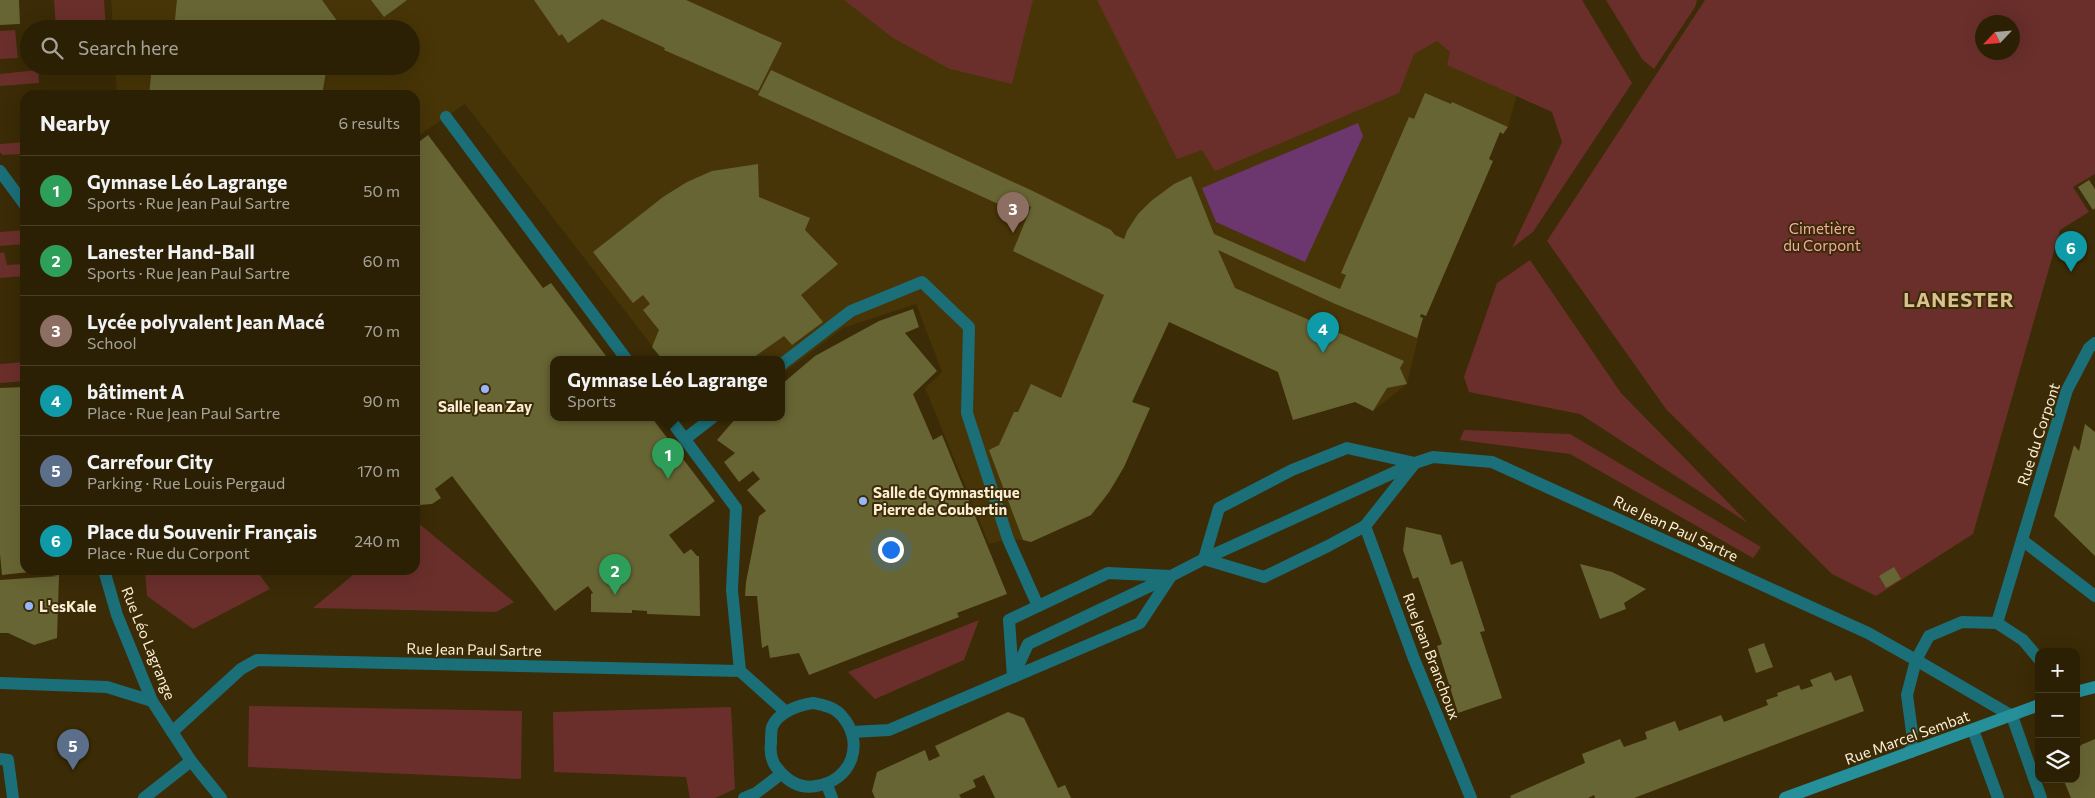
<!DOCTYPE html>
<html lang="en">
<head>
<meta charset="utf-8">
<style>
  :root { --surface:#2c2004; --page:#382d13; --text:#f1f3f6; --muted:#a6a39a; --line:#483e26; --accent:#96b6fd }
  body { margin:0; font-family:Commissioner,sans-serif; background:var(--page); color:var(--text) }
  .controls { position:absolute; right:15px; bottom:15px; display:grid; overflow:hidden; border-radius:10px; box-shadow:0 5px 20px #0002 }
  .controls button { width:45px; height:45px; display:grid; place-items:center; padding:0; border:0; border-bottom:1px solid var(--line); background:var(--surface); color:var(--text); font:25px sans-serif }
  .compass { position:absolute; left:1975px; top:15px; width:45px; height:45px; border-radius:50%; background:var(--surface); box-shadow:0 5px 20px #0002; rotate:244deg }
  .you { position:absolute; left:890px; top:549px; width:18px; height:18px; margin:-12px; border:4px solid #fff; border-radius:50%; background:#1a73e8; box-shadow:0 0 0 8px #1a73e833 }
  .badge { display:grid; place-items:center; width:32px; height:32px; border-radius:50%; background:var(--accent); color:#fff; font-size:16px; font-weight:700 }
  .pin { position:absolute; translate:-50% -41px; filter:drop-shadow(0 1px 2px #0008) }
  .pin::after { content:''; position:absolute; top:26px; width:18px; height:15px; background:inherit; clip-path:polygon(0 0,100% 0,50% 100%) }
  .popup { position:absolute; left:550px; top:356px; width:235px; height:65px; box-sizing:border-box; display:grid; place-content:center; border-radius:10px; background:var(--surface); filter:drop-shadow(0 1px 4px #0005); font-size:16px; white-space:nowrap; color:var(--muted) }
  .popup b { font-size:19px; color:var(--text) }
  .popup::after { content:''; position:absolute; left:50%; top:100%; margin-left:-10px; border:10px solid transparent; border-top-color:var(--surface) }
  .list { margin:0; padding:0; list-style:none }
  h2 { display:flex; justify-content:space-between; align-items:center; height:65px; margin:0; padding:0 20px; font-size:21px }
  h2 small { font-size:16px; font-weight:400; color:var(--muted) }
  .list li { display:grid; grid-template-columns:32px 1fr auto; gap:15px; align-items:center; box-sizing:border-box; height:70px; padding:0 20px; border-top:1px solid var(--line) }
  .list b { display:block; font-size:19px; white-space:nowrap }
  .list p { margin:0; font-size:16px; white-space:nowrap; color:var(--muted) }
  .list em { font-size:16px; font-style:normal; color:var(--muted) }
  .icon { flex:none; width:28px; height:28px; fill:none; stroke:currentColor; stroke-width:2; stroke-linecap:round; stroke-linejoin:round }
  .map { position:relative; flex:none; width:2095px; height:798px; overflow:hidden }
  .search { position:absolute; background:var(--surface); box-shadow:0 5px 20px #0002; left:20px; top:20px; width:400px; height:55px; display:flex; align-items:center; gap:12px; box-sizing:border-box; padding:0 18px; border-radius:28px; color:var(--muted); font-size:19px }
  .panel { position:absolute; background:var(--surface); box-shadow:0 5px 20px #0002; left:20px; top:90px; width:400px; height:485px; border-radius:15px }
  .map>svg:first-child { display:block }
  .built { fill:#473507 }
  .green { fill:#6a2f2b; fill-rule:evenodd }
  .water { fill:#6c366f }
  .building { fill:#686534 }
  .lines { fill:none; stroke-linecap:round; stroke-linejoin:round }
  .lane { stroke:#1b6f78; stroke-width:12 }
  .street { stroke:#1b6f78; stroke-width:12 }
  .secondary { stroke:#258f9a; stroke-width:12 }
  .poi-dot { fill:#96b6fd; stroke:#3b2b06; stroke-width:2 }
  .labels { text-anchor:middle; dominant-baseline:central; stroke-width:4; stroke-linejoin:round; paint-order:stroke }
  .park-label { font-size:15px; fill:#f2aba4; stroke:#3b2b06 }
  .poi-label { font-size:15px; font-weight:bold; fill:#faeed5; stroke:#3b2b06; text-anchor:start }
  .street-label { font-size:15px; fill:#faeed5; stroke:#3b2b06 }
  .district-label { font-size:20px; font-weight:bold; letter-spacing:1px; fill:#d9c190; stroke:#3b2b06 }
</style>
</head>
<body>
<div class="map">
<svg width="2095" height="798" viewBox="0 0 2095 798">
  <rect width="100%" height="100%" fill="#3b2b06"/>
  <path class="built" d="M111 0H1543L1508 127 1503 134 1500 132 1489 159 1493 161 1426 316 1421 314 1420 316 1423 318 1407 384 1373 411 1355 402 1293 420 1278 372 1169 322 1132 402 1150 408 1116 482 1102 503 1091 515 1075 523 1023 540 1008 539 989 544 925 388 942 372 916 304 843 328 782 374V360H663L465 104 415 138V95H117L115 66H411V29H113Z"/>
  <g class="green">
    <path d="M54 0H104L106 29 56 28Z"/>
    <path d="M844 0H1033L1012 84 950 69 893 38Z"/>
    <path d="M1097 0H1582L1632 83 1533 232 1512 248 1562 142 1552 112 1447 65 1450 52 1437 41 1414 54 1399 93 1215 171 1202 150 1177 159Z"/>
    <path d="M1606 0H1697L1695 7 1654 69 1642 59Z"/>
    <path d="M1705 0H2095V174L2073 187 2089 212 2060 230 1973 534 1876 596 1832 574 1666 409 1547 241ZM1982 22H2012V52H1982Z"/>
    <path d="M15 30 18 58 0 59V31Z"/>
    <path d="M38 70 39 83 0 86V74Z"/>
    <path d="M25 142V154L2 155 0 152V144Z"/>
    <path d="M25 230V244L0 246V232Z"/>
    <path d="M4 252 7 265 25 264V276L0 278V253Z"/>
    <path d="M1530 260 1621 393 1748 523 1580 414 1469 392 1464 377 1497 283Z"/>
    <path d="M25 362V381L0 383V364Z"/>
    <path d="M1464 430 1570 434 1761 547 1753 558 1570 454 1460 440Z"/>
    <path d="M417 522 514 602 496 612 313 608 359 570H415V524Z"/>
    <path d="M145 570H256L270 589 193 629 147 596Z"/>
    <path d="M979 620 964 660 875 699 848 672Z"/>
    <path d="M249 706 522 711 521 779 248 767Z"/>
    <path d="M731 707 735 789 715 798H690L686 777 554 772 553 712Z"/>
  </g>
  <path class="water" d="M1358 123 1363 136 1305 262 1216 222 1202 188Z"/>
  <g class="building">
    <path d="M0 0H19L20 24 0 25Z"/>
    <path d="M177 0H322L343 29H174Z"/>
    <path d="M371 0H407L384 17Z"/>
    <path d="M534 0H686L782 43 758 91 664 50 665 48 602 19 568 43 562 34 559 36Z"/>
    <path d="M152 66H327L322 95H149Z"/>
    <path d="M771 70 1037 193 1111 230 1115 235 1124 239 1127 231 1138 214 1151 201 1174 184 1191 176 1214 234 1340 289 1346 275 1341 273 1409 117 1414 119 1425 93 1451 104 1452 102 1508 127 1503 134 1500 132 1489 159 1493 161 1426 316 1421 314 1420 317 1423 318 1417 338 1333 303 1218 250 1235 288 1404 361 1400 368 1407 384 1387 388 1373 411 1355 402 1293 420 1278 372 1169 322 1132 402 1150 408 1124 467 1109 492 1091 515 1031 542 1023 540 989 450 999 445 1014 412H1018L1031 384 1061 398 1104 295 1013 251 1031 207 1020 203 1016 212 758 95Z"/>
    <path d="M428 135 543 288 551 283 609 360H554V418H652L715 501 669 535 684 554 691 549 697 556H699L700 616 647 614V611L632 610V613L591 612V594L593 593 588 586 555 611 452 476 435 489 441 498 432 504 419 505 415 502V145Z"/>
    <path d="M758 164 759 197 810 218 805 230 838 264 801 295 823 322 792 345 784 336 750 360H663L652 347 659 330 643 310 650 304 643 295 633 303 593 252 663 197 687 182 712 171Z"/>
    <path d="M2089 180 2095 189V208L2093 210 2078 187Z"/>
    <path d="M913 309 919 327 905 333 937 371 913 394 933 440 942 435 1007 594 957 613 959 617 809 675 799 653 770 658 768 645 762 648 757 596H745L746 582 759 516 766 511 747 490 760 479 753 471 739 482 724 462 735 453 717 440 736 418H782V384L815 356 879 321Z"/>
    <path d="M25 387V570H59V576L57 638 34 645 8 633H0V580L59 576 29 572 2 575 0 554V388Z"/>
    <path d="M2085 424 2095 432V556L2054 516 2074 445 2079 451Z"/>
    <path d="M1406 527 1441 535 1451 565 1462 561 1485 631 1480 632 1502 698 1458 713 1437 646 1442 644 1418 577 1413 579 1403 550Z"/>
    <path d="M1580 564 1612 572 1646 589 1624 603 1626 609 1600 619Z"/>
    <path d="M1894 567 1901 579 1886 588 1879 576Z"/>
    <path d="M1764 643 1773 667 1756 673 1748 649Z"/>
    <path d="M1831 672 1835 681 1851 675 1864 711 1634 798H1595L1594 795 1588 798H1511L1510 796 1585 763 1582 754 1620 739 1624 747 1647 739 1645 732 1675 721 1679 731 1721 715 1724 722 1768 705 1766 700 1778 696 1777 693 1799 685 1801 690 1813 686 1810 680Z"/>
    <path d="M1008 712 1024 718 1058 788 1065 785 1071 798H995L984 775 973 780 976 787 959 795 961 798H875L872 791 877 772 925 750 929 761 940 756 935 746Z"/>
    <path d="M2095 739V798H2071L2064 781 2065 779H2076V754L2081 745Z"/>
  </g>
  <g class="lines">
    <g class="lane">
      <path d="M446 117 627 360"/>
      <path d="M782 364 851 311 922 282 969 327 967 413 1008 539 1038 606"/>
      <path d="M669 418 736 508 732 590 740 671"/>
      <path d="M685 439 712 418"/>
      <path d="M1204 559 1415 463"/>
      <path d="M1916 660 2012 716"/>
      <path d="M1013 677 1028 644 1171 576"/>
      <path d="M0 759 8 760 13 798"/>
      <path d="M144 798 191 761"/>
    </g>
    <g class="street">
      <path d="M0 171 25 205"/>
      <path d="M1365 526 1414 659 1471 798"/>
      <path d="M2022 540 2095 596"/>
      <path d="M1204 559 1219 508 1292 470 1347 448 1415 463 1433 457 1492 462 1868 633 1916 660"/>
      <path d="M104 570 117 615 152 701 191 761 221 798"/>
      <path d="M1997 623 2067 390 2089 348 2095 343"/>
      <path d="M1013 677 1009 620 1108 573 1171 576"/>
      <path d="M0 683 107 687 152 701"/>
      <path d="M813 703C823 705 834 707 841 715 866 742 852 781 816 786 800 789 787 781 777 768 771 761 770 751 771 743 771 738 771 732 772 727 778 712 799 705 813 703Z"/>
      <path d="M2012 716 2041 798"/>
      <path d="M1973 730 1998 798"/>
      <path d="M172 732 241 669 257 660 740 671 786 712"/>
      <path d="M852 732 889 730 1140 623 1171 576 1204 559 1264 577 1328 546 1365 526 1415 463"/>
      <path d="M1911 752 1912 732 1907 695 1916 660 1929 636 1962 622 1997 623 2023 640 2039 659"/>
      <path d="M827 785 832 798"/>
      <path d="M744 798 756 793 781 774"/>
    </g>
    <g class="secondary">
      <path d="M2076 692 2095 687"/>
      <path d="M1785 798 2039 705"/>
    </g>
  </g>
  <g class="poi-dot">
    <circle cx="485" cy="389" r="5"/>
    <circle cx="863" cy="501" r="5"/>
    <circle cx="29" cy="606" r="5"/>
  </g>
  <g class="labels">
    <g class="park-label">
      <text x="1822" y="228">Cimetière<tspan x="1822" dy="17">du Corpont</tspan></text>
    </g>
    <g class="poi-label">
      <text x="485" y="406" text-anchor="middle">Salle Jean Zay</text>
      <text x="873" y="492">Salle de Gymnastique<tspan x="873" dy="17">Pierre de Coubertin</tspan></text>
      <text x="39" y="606">L'esKale</text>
    </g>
    <g class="street-label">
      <text transform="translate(2038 434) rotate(-72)">Rue du Corpont</text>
      <text transform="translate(1676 528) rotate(25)">Rue Jean Paul Sartre</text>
      <text transform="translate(149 643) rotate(68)">Rue Léo Lagrange</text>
      <text transform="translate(474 649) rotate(1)">Rue Jean Paul Sartre</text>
      <text transform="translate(1432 656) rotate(69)">Rue Jean Branchoux</text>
      <text transform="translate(1907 737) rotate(-20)">Rue Marcel Sembat</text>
    </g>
    <g class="district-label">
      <text x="1959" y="299">LANESTER</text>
    </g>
  </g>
</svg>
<div class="controls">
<button>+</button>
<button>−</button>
<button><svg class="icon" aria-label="layers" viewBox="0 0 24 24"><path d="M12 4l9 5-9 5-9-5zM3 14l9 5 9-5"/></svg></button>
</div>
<svg class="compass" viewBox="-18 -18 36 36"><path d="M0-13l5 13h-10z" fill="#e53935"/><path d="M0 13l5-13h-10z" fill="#a6a39a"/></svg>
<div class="you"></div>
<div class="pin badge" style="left:668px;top:479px;background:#2e9e5b">1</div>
<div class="popup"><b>Gymnase Léo Lagrange</b>Sports</div>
<div class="pin badge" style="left:615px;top:595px;background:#2e9e5b">2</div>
<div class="pin badge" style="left:1013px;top:233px;background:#8d6e63">3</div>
<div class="pin badge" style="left:1323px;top:353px;background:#0f9aa8">4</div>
<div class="pin badge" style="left:73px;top:770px;background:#5c6f8a">5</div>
<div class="pin badge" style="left:2071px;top:272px;background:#0f9aa8">6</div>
<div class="search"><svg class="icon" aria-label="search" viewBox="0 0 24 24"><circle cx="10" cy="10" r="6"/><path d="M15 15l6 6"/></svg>Search here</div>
<section class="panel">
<h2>Nearby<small>6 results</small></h2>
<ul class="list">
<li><span class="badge" style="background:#2e9e5b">1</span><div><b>Gymnase Léo Lagrange</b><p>Sports · Rue Jean Paul Sartre</p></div><em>50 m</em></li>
<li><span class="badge" style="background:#2e9e5b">2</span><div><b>Lanester Hand-Ball</b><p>Sports · Rue Jean Paul Sartre</p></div><em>60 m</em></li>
<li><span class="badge" style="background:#8d6e63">3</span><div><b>Lycée polyvalent Jean Macé</b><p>School</p></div><em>70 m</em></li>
<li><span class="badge" style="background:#0f9aa8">4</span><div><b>bâtiment A</b><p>Place · Rue Jean Paul Sartre</p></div><em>90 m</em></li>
<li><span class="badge" style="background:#5c6f8a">5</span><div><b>Carrefour City</b><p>Parking · Rue Louis Pergaud</p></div><em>170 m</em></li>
<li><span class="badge" style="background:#0f9aa8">6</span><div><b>Place du Souvenir Français</b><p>Place · Rue du Corpont</p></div><em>240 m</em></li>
</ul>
</section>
</div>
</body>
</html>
